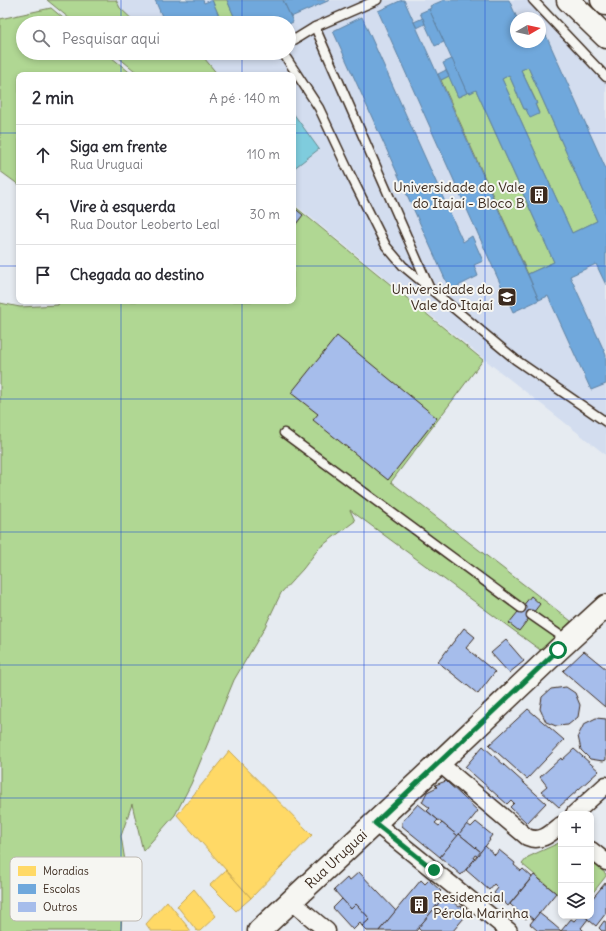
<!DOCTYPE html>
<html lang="pt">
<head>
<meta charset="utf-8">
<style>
  :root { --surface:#fff; --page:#f7f7f7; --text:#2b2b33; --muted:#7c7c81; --line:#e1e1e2 }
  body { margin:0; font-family:Delius,sans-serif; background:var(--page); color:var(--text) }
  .controls { position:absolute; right:12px; bottom:12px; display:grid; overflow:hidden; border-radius:8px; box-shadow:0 2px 6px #0003 }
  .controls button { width:36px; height:36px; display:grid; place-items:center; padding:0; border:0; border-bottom:1px solid var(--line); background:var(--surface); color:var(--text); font:20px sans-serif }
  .compass { position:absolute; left:510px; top:12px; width:36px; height:36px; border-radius:50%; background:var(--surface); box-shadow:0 2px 6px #0003; rotate:81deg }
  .stop { position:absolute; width:12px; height:12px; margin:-9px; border:3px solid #0b8043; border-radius:50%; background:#fff }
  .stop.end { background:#0b8043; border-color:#fff; box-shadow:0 1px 4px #0008 }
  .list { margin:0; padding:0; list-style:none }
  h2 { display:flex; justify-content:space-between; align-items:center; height:52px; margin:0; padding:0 16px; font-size:17px }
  h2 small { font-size:13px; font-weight:400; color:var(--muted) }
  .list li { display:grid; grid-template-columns:26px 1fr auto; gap:12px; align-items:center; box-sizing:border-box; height:60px; padding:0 16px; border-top:1px solid var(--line) }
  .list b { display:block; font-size:15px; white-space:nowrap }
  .list p { margin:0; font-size:13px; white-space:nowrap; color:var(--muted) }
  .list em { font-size:13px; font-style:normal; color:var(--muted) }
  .icon { flex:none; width:22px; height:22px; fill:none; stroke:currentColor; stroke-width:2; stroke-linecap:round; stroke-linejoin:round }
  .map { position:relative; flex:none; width:606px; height:931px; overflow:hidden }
  .search { position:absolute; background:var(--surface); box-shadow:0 2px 6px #0003; left:16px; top:16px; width:280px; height:44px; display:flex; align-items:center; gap:10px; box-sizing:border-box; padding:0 14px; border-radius:22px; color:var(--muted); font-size:15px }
  .panel { position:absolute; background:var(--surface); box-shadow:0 2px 6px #0003; left:16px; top:72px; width:280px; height:232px; border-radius:8px }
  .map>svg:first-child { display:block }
  .built { fill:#d3ddef; fill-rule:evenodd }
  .green { fill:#b0d793; stroke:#768058 }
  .water { fill:#7fccdd; stroke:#648b91 }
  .homes { fill:#ffd966; stroke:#c4a450 }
  .schools { fill:#6fa8dc; stroke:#5f82a3; fill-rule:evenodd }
  .building { fill:#a6bdeb; stroke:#3b2a1e }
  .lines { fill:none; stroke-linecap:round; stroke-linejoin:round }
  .lane-casing { stroke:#3b2a1e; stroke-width:11 }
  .street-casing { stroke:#3b2a1e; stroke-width:19 }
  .primary-casing { stroke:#3b2a1e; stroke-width:25 }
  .lane { stroke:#f6f6f2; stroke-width:8 }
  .street { stroke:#f6f6f2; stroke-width:16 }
  .primary { stroke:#f6f6f2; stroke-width:22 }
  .route { stroke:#0b8043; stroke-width:5 }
  .grid { fill:none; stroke:#1d4ed8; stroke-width:1; stroke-opacity:0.55 }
  .labels { text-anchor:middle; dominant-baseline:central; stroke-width:4; stroke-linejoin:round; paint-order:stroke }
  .poi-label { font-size:14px; fill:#3b2a1e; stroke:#f6f6f2; text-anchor:end }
  .street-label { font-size:14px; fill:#3b2a1e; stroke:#f6f6f2 }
  .key { fill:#f6f6f2; stroke:#beb9b2; stroke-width:1 }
  .key-label { font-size:11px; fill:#3b2a1e }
</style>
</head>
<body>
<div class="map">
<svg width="606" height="931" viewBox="0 0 606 931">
  <rect width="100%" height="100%" fill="#e6ebf1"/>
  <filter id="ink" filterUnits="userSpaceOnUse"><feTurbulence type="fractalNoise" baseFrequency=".025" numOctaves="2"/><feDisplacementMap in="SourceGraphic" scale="8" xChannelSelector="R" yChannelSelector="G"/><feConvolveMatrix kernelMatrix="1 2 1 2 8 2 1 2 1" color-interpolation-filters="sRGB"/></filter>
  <g filter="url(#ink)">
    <path class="built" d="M47 0H531L606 77V455L494 367 293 203V75H140L113 53H289V23H75ZM516 18H540V42H516Z"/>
    <g class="green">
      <path d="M47 0H116L120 8 136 23H75Z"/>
      <path d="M212 0H227L237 23H204L219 16Z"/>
      <path d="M51 8 69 23H23V53H106L133 75H19V185L0 171V19Z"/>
      <path d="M113 53H200L218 75H140Z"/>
      <path d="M528 67 597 221 572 233 502 79 509 75 524 109H526L530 117 539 113 535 104 537 103 521 70Z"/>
      <path d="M449 76 458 97 469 92 470 93 476 90 554 262 528 274 441 80Z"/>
      <path d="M293 205 483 360 391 482 571 621 543 652 350 510 355 521 319 548 303 569 281 593 264 629 234 680 191 784 175 815 143 851 132 804 121 836 125 861 121 931H0V303L20 307 58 305 59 301H293Z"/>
      <path d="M561 842V897L522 864 528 857Z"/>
      <path d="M591 861 606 874V876L591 895Z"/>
    </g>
    <path class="water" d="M293 113 319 149 293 169Z"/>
    <g class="homes">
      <path d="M229 751 312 835 251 898 177 815Z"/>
      <path d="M226 870 251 898 236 911 210 885Z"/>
      <path d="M194 889 216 916 200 931H197L177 906Z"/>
      <path d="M167 901 191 931H151L146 924Z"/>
    </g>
    <g class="schools">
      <path d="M155 0H203L204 3 212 0 219 16 204 23H174L172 18 164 21Z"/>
      <path d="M227 0H283L293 22 289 24 237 23Z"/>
      <path d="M283 0H330L291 17Z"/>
      <path d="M402 0H404L539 300 513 312 378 11Z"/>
      <path d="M444 0H509L517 18H516V42H540V22L606 169V285L596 264 570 276 606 355V384L591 390 548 296 539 300 528 274 554 262 476 90 470 93 469 92 467 93 429 9 431 8 430 6ZM528 67 597 221 572 233 502 79 509 75 524 109H526L530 118 539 114 535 104H537L521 70Z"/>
      <path d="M429 9 444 42 435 46 420 13Z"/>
      <path d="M362 17 463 242 472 236 483 261 474 265 478 276 450 290 333 31Z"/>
      <path d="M423 18 425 24 417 28 414 22Z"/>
      <path d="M452 59 467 93 458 97 443 63Z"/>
      <path d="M446 70 449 76 441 80 438 74Z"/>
    </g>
    <g class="building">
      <path d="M293 207 303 215 293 228Z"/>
      <path d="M337 336 437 418 388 480 313 420 318 414 291 393Z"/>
      <path d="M531 596 540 604 519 631 509 623Z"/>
      <path d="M464 628 475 637 466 648 495 672 478 694 438 662Z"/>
      <path d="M506 640 524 661 509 673 491 653Z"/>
      <path d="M584 651 606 669 605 707 563 671Z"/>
      <path d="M566 687 575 693 580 705 578 717 568 725 556 726 546 722 540 709 542 697 551 689Z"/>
      <path d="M528 709 564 740 527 779 489 745Z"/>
      <path d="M596 718 606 719V760L603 761 590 759 581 750 578 736 584 724Z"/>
      <path d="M483 746 546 803 527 823 510 807 514 803 511 800 507 804 465 767Z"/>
      <path d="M574 749 599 771 559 807 541 791 547 786 540 777 561 758 562 760Z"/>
      <path d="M446 781 478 811 458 836 427 811 430 808 422 802 427 792 437 787 435 785Z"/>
      <path d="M418 804 438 820 435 823 439 826 442 823 458 836 440 857 402 826V822Z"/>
      <path d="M476 822 492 835 489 839 490 840 481 852 459 834 467 824 471 827Z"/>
      <path d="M459 834 481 852 477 856 475 855 473 858 475 859 461 875 440 857Z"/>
      <path d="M485 846 495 855 499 850 515 863 514 865 521 871 523 869 532 877 508 906 494 893 498 888 494 884 489 890 466 870Z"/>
      <path d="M359 872 396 911 379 931H367L362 926 370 919 356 904 351 909 334 890 347 878 349 881Z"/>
      <path d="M534 875 556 893 534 920 529 916 526 919 510 904Z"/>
      <path d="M421 880 425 884 429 880 441 891 437 895 442 899 416 931H379Z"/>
      <path d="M606 882V913L596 926 584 916H591V900Z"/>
      <path d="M445 896 459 907 461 906 469 912 453 931H421L418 928Z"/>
      <path d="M342 899 351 909 356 904 370 919 362 926 360 923 353 930 333 908Z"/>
      <path d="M539 913 553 924 561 931H538L530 924Z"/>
      <path d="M577 916H584L588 919 581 928 584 931H561L571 919 574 921 578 917Z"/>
      <path d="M604 921 606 922V931H602L599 928Z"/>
    </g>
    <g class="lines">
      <g class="lane-casing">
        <g id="lane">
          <path d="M533 0 606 77"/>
          <path d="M315 27 429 287"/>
          <path d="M289 43 315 27 377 0"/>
          <path d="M283 53 319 108 350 174 386 246 403 266 516 360 606 422"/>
          <path d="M284 433 521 608"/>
          <path d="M531 615 567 640"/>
        </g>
      </g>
      <g class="street-casing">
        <g id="street">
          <path d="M439 763 527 837C541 843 550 834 561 825"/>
          <path d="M574 814 606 785"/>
          <path d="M375 823 509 931"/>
          <path d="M591 850 606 862"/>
          <path d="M291 901 327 931"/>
        </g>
      </g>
      <g class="primary-casing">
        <g id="primary">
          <path d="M568 0 606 37"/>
          <path d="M602 0 606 4"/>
          <path d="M259 931 439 763 558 650 606 606"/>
        </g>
      </g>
      <use href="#lane" class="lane"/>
      <use href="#street" class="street"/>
      <use href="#primary" class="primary"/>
    </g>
  </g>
  <g class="lines" filter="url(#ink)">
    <path class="route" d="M434 870 375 823 558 650"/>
  </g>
  <path class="grid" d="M121 0V23M242 0V23M364 0V931M485 0V931M121 53V75M242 53V75M0 133H19M293 133H606M0 266H19M293 266H606M121 301V931M242 301V931M0 399H606M0 532H606M0 665H606M0 798H606"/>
  <defs>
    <g id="building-square" transform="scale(1)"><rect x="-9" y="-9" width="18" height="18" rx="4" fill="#3b2a1e" stroke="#f6f6f2"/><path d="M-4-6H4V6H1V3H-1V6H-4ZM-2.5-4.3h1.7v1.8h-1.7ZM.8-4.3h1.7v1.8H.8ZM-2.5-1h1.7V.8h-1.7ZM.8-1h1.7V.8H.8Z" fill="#fff"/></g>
    <g id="university-square" transform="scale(1)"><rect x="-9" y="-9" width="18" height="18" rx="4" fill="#3b2a1e" stroke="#f6f6f2"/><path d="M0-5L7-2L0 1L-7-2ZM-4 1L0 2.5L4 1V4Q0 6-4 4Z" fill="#fff"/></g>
  </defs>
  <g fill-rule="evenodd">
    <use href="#building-square" x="539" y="195"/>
    <use href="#university-square" x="507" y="297"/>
    <use href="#building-square" x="419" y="905"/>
  </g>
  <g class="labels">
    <g class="poi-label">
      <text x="525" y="187">Universidade do Vale<tspan x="525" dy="16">do Itajaí - Bloco B</tspan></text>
      <text x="493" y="289">Universidade do<tspan x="493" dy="16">Vale do Itajaí</tspan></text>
      <text x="433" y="897" text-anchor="start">Residencial<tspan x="433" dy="16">Pérola Marinha</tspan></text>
    </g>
    <g class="street-label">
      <text transform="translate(336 859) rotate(-43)">Rua Uruguai</text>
    </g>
  </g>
  <rect x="10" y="857" width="132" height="64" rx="6" class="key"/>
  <rect x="18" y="866" width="18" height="10" fill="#ffd966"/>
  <rect x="18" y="884" width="18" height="10" fill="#6fa8dc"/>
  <rect x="18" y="902" width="18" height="10" fill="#a6bdeb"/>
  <g class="key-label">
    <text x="43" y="875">Moradias</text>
    <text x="43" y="893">Escolas</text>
    <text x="43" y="911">Outros</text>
  </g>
</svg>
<div class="controls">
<button>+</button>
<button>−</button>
<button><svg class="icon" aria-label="layers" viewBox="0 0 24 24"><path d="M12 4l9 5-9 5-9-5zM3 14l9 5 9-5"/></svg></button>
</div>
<svg class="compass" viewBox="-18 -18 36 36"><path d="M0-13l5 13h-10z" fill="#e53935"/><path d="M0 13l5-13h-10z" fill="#7c7c81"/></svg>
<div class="stop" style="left:558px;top:650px"></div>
<div class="stop end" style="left:434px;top:870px"></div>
<div class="search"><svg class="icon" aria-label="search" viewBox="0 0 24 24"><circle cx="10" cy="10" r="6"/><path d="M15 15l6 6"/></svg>Pesquisar aqui</div>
<section class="panel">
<h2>2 min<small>A pé · 140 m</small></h2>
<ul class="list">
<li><svg class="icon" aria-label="ahead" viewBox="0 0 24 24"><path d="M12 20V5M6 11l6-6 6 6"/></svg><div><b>Siga em frente</b><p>Rua Uruguai</p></div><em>110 m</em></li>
<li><svg class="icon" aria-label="left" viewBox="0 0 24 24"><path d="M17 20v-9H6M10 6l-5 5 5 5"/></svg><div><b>Vire à esquerda</b><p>Rua Doutor Leoberto Leal</p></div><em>30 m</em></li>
<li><svg class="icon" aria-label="arrive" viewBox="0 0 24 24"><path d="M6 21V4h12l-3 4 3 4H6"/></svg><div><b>Chegada ao destino</b></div></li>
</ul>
</section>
</div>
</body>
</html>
